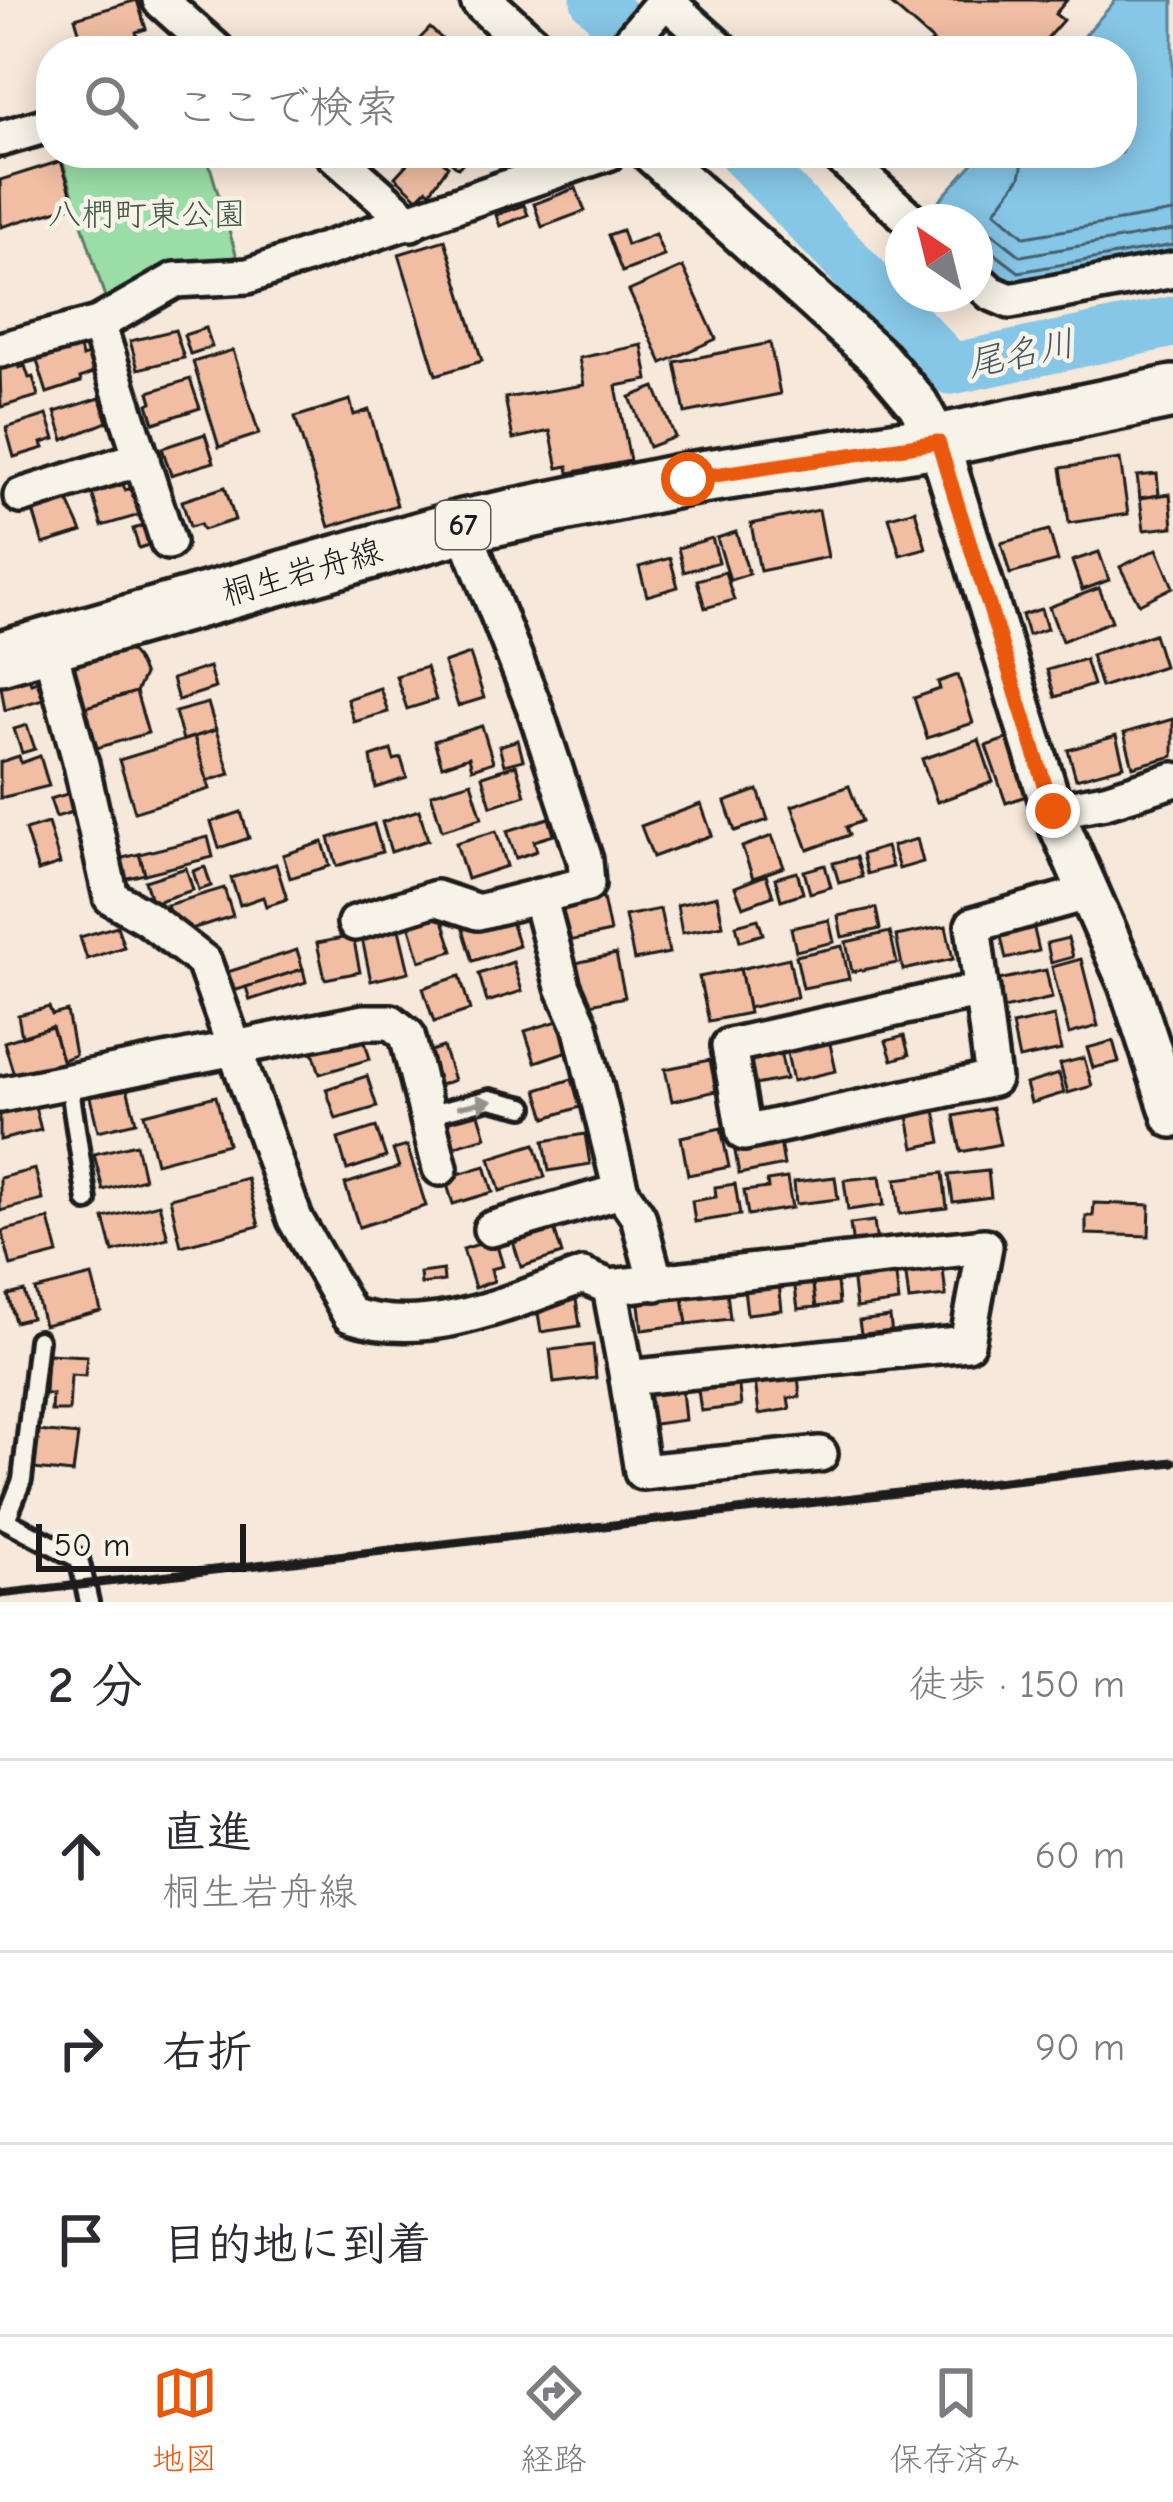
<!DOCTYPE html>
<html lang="ja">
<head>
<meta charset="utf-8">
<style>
  :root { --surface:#fff; --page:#f2f2f3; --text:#2b2b33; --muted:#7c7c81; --line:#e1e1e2; --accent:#ea580c }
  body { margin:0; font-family:"Comic Neue","Klee One",sans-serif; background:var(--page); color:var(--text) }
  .compass { position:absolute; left:885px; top:204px; width:108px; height:108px; border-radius:50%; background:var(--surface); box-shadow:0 6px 30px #0003; rotate:325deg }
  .scale { position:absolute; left:36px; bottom:30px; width:210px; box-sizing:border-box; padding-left:12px; border:6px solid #1c1c1c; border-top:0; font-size:33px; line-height:42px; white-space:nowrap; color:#1c1c1c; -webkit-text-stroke:9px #f7f3e8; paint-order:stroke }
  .stop { position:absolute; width:36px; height:36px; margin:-27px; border:9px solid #ea580c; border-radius:50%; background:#fff }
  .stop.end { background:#ea580c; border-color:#fff; box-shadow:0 3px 12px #0008 }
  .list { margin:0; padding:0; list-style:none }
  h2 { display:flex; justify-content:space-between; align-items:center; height:156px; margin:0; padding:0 48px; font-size:51px }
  h2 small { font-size:39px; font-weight:400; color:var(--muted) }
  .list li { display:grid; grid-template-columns:78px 1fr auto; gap:36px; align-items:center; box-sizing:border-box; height:192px; padding:0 48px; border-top:3px solid var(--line) }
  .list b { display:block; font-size:45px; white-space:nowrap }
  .list p { margin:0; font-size:39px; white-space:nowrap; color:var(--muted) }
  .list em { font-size:39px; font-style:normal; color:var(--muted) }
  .icon { flex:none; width:66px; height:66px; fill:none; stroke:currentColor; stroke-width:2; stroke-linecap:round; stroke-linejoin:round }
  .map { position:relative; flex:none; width:1173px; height:1602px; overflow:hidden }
  .search { position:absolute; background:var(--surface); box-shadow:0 6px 30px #0003; left:36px; right:36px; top:36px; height:132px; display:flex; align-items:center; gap:30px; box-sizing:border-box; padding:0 42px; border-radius:48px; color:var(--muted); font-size:45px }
  .sheet { height:732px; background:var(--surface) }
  nav { display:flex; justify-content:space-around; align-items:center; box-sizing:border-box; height:168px; border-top:3px solid var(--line); background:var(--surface); font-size:33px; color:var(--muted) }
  nav a { display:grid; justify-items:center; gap:6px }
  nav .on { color:var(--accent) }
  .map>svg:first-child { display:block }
  .green { fill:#9bdda7; stroke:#5c7c62; stroke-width:3 }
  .water { fill:#86c6e7; stroke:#5c8296; stroke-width:3 }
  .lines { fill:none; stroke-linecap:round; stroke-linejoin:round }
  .shore { stroke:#46606d; stroke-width:3 }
  .river { stroke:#86c6e7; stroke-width:51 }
  .building { fill:#f1bea3; stroke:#1c1c1c; stroke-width:3 }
  .service-casing { stroke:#1c1c1c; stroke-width:26 }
  .minor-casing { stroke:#1c1c1c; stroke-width:42 }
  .tertiary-casing { stroke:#1c1c1c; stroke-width:48 }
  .primary-casing { stroke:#1c1c1c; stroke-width:60 }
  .service { stroke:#f7f3e8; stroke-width:16 }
  .minor { stroke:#f7f3e8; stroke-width:33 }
  .tertiary { stroke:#f7f3e8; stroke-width:39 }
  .primary { stroke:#f7f3e8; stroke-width:51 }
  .rail { stroke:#1c1c1c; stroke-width:9 }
  .oneway { fill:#94928c }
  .route { stroke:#ea580c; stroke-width:15 }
  .labels { text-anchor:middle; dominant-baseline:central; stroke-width:9; stroke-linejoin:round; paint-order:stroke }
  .shield { fill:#f7f3e8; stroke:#5e5c59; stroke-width:3 }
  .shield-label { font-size:30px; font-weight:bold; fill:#1c1c1c }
  .park-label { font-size:33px; fill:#425646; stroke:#f7f3e8 }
  .street-label { font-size:33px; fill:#1c1c1c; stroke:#f7f3e8 }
  .water-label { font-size:36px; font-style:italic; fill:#415863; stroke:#f7f3e8 }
</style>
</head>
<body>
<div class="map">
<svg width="1173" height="1602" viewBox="0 0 1173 1602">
  <rect width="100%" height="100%" fill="#f6e8da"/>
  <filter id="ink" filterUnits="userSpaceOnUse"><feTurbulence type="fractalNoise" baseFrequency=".00833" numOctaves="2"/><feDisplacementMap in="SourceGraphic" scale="24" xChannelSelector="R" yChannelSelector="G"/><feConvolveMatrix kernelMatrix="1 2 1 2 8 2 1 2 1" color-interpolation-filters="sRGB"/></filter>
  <g filter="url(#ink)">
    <path class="green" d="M60 153H206L239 264 107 304Z"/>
    <path class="water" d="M1116 0H1173V257L1017 285 1004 279 975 253V222H942L930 211 982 153H1122V51H1071Z"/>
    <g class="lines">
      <g class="shore">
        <path d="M1025 153 1020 177 995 211 1025 237 1173 212"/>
        <path d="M975 230 992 233 1021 256 1173 230"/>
        <path d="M975 245 986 247 1019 272 1173 245"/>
      </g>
      <g class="river">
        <path d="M596 0 646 51"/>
        <path d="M744 153 951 369 1173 322"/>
      </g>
    </g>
    <g class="building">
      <path d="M137 0 146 29 136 32 138 40 100 51H85L75 18Z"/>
      <path d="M886 0H1067L1055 14 1063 20 1036 51H929L926 48 933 41Z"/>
      <path d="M430 28 451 47 447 51H408Z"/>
      <path d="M417 153H433L448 166 430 192 427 189 418 198 395 177Z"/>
      <path d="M441 153H472L458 168Z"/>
      <path d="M498 153H535L518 171Z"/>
      <path d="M61 161 75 205 1 227 0 180Z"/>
      <path d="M576 188 585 211 542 227 534 204Z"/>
      <path d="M524 205 528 215 500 226 496 215Z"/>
      <path d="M622 230 627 245 655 234 664 256 622 272 608 235Z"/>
      <path d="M445 240 482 361 436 375 399 254Z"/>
      <path d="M683 267 716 339 662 363 629 291Z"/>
      <path d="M206 328 212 347 190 354 184 335Z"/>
      <path d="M175 330 184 358 138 369 130 341Z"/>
      <path d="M770 343 780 394 685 413 675 362Z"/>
      <path d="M642 345 648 380 616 386 630 461 569 473 568 466 558 468 550 431 513 439 505 398 584 385 579 358Z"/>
      <path d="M80 347 82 357 88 355 93 373 80 378 81 382 47 393 37 361Z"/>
      <path d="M233 350 259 434 219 447 193 362Z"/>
      <path d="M17 363 19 368 25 366 29 378 33 377 38 396 1 407 0 368Z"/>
      <path d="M190 379 200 408 154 423 148 404 152 402 149 392Z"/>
      <path d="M655 387 675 437 649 447 630 397Z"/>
      <path d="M100 398 107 422 64 440 55 412Z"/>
      <path d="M350 400 354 415 369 410 397 505 329 527 295 417Z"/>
      <path d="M47 415 55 439 42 443 44 448 14 457 6 428Z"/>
      <path d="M205 434 214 462 171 475 162 448Z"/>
      <path d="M1120 459 1128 514 1069 523 1061 468Z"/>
      <path d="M1157 474 1159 495 1140 498 1137 476Z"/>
      <path d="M122 481 125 490 135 487 143 514 102 526 91 490Z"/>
      <path d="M225 487 235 520 203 530 200 524 190 527 182 501Z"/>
      <path d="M1170 494 1173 527 1144 530 1140 498Z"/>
      <path d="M57 499H67L82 532 43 544 32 507Z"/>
      <path d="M819 510 828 557 760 571 751 524Z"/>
      <path d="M915 510 926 548 900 555 889 517Z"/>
      <path d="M149 524 155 543 139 548 133 529Z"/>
      <path d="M1049 530 1058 561 1010 574 1001 543Z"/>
      <path d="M736 532 749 574 730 580 717 538Z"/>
      <path d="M712 538 719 562 684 572 678 548Z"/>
      <path d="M1157 549 1173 587 1139 604 1120 567Z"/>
      <path d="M1099 552 1109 580 1082 590 1072 561Z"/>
      <path d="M670 558 678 587 647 596 639 567Z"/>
      <path d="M725 572 734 600 705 608 697 580Z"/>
      <path d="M1099 588 1112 621 1062 641 1049 607Z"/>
      <path d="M1041 609 1047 629 1028 635 1022 615Z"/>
      <path d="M1154 634 1164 666 1101 687 1091 655Z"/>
      <path d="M122 642 136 658 144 675 136 692 86 707 63 652Z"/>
      <path d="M470 654 484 698 458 706 444 663Z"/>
      <path d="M1085 659 1093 685 1055 697 1047 670Z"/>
      <path d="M209 667 215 688 178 700 172 679Z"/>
      <path d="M426 667 436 700 407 709 396 676Z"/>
      <path d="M27 672 31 683 37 681 43 699 5 710 0 680Z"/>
      <path d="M958 675 973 723 927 738 914 698 940 689 938 682Z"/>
      <path d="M380 688 388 712 354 722 347 699Z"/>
      <path d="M136 692 148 733 97 748 86 707Z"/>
      <path d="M208 703 216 730 183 740 175 712Z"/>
      <path d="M1173 719V756L1133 767 1124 733Z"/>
      <path d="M27 725 35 749 22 753 14 729Z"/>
      <path d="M482 726 493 762 472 769 469 757 442 766 434 741Z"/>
      <path d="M216 730 230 774 207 781 194 737Z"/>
      <path d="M1116 736 1124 766 1076 779 1068 750Z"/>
      <path d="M194 737 210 789 135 812 119 760Z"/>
      <path d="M1012 737 1032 794 1006 803 986 746Z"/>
      <path d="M518 740 523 760 504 765 499 746Z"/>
      <path d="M979 740 993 782 937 802 922 759Z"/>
      <path d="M391 750 394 760 401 758 407 778 376 788 371 757Z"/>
      <path d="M19 756 21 763 40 756 49 786 0 798V762Z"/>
      <path d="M516 765 525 795 491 806 482 776Z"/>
      <path d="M471 782 482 818 442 830 431 794Z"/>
      <path d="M849 786 862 821 846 827 849 835 808 850 792 806Z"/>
      <path d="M758 790 768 820 735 831 725 802Z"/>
      <path d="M70 793 76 811 56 817 50 799Z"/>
      <path d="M701 804 712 835 653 857 641 826Z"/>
      <path d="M419 810 428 840 391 852 382 822Z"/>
      <path d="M241 812 249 838 219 848 211 822Z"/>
      <path d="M549 818 554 835 534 841 537 851 516 858 507 831Z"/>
      <path d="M48 823 60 864 38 871 25 830Z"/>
      <path d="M374 824 382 852 337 866 329 838Z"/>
      <path d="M496 831 507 866 467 879 456 843Z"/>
      <path d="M772 836 784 867 753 878 742 847Z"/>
      <path d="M208 837 213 857 145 874 139 854Z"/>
      <path d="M917 839 923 862 899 869 892 846Z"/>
      <path d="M323 842 330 866 290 878 283 855Z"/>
      <path d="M886 847 892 867 867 874 862 854Z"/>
      <path d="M139 854 145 874 119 880 114 860Z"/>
      <path d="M856 857 862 877 839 883 833 863Z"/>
      <path d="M276 864 287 899 266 906 263 897 240 905 231 878Z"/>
      <path d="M825 865 831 887 810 893 804 871Z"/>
      <path d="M205 867 211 886 199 890 193 871Z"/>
      <path d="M186 868 193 890 152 903 145 881Z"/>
      <path d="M797 872 803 893 781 900 775 878Z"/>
      <path d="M766 875 773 896 743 907 735 887Z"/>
      <path d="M224 888 233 916 175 934 167 905Z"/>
      <path d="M717 896 723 925 682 933 677 905Z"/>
      <path d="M603 898 610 932 569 941 562 907Z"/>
      <path d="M876 908 880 929 842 937 838 916Z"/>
      <path d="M660 909 669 953 634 960 625 916Z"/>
      <path d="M441 914 453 951 420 961 409 924Z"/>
      <path d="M509 915 519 946 473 961 463 929Z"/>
      <path d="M758 919 763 934 740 941 736 925Z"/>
      <path d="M829 920 834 942 796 951 791 928Z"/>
      <path d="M397 921 409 972 371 981 360 929Z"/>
      <path d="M1033 925 1039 951 1006 959 1000 932Z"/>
      <path d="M117 926 124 947 87 959 80 937Z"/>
      <path d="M946 926 953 959 903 970 896 936Z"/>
      <path d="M890 932 897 963 852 972 846 942Z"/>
      <path d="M353 936 360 972 325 979 317 943Z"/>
      <path d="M1068 938 1073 957 1051 963 1047 943Z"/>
      <path d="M842 946 849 979 803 988 796 956Z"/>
      <path d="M297 950 303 969 221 995 215 976Z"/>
      <path d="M616 954 625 997 585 1005 576 963Z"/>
      <path d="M789 958 797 997 748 1008 740 969Z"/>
      <path d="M1081 959 1098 1026 1069 1034 1052 967Z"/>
      <path d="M513 962 522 991 487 1002 479 974Z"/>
      <path d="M303 969 306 982 250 1000 246 987Z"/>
      <path d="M740 969 749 1013 709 1021 699 977Z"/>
      <path d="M1046 970 1052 998 995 1011 989 982Z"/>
      <path d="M460 976 470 1010 434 1022 423 988Z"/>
      <path d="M49 1007 52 1015 67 1011 75 1055 62 1060 52 1027 22 1037 18 1015Z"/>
      <path d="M1054 1016 1061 1050 1019 1059 1012 1025Z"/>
      <path d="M561 1020 571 1050 535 1062 525 1031Z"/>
      <path d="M52 1027 63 1063 15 1078 4 1042Z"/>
      <path d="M363 1035 370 1059 320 1074 311 1045Z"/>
      <path d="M828 1035 836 1071 793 1081 785 1044Z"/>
      <path d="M904 1036 909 1055 892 1060 886 1041Z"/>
      <path d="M1113 1041 1119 1062 1093 1068 1087 1048Z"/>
      <path d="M443 1047 454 1080 432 1088 422 1054Z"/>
      <path d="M780 1051 786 1079 750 1086 745 1058Z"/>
      <path d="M1084 1058 1092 1086 1068 1093 1060 1064Z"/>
      <path d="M710 1060 716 1091 672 1101 665 1069Z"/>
      <path d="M1059 1074 1064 1093 1031 1103 1026 1084Z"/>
      <path d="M367 1076 377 1107 336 1119 326 1089Z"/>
      <path d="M572 1079 580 1107 546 1118 537 1090Z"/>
      <path d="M127 1088 136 1122 98 1131 90 1097Z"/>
      <path d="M32 1095 41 1130 0 1140V1103Z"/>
      <path d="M216 1096 228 1144 156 1163 144 1114Z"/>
      <path d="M476 1104 486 1137 446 1149 436 1116Z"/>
      <path d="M934 1105 941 1142 914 1148 907 1111Z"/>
      <path d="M992 1108 1000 1144 961 1152 954 1116Z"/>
      <path d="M376 1127 386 1157 347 1170 338 1139Z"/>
      <path d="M721 1128 729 1167 688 1175 681 1137Z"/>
      <path d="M585 1134 590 1164 549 1171 544 1141Z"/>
      <path d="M779 1136 784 1165 739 1174 734 1146Z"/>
      <path d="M136 1144 144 1179 103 1190 94 1154Z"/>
      <path d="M535 1144 545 1177 500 1191 490 1158Z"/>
      <path d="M407 1146 426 1206 359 1227 345 1184 399 1167 393 1150Z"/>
      <path d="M485 1166 493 1192 453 1204 445 1178Z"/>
      <path d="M35 1169 43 1200 0 1211V1178Z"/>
      <path d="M988 1171 991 1197 953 1202 949 1175Z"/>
      <path d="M943 1173 947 1208 900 1214 896 1179Z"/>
      <path d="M880 1176 884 1205 848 1210 844 1180Z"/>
      <path d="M835 1177 838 1199 796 1204 794 1182Z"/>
      <path d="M247 1178 259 1226 181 1246 170 1198Z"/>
      <path d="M787 1178 792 1208 748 1215 744 1191 768 1188 767 1181Z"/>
      <path d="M735 1184 740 1215 695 1222 692 1201 716 1197 715 1187Z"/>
      <path d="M1094 1203 1150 1205 1149 1236 1086 1234V1216H1093Z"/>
      <path d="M159 1204 168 1238 113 1252 104 1218Z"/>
      <path d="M49 1219 58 1254 11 1266 2 1231Z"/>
      <path d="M874 1221 877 1244 853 1247 850 1224Z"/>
      <path d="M552 1222 562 1254 521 1267 511 1235Z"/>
      <path d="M495 1239 503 1266 491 1269 494 1281 475 1288 463 1249Z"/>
      <path d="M925 1264 926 1272 943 1269 946 1296 909 1300 905 1267Z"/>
      <path d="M895 1268 899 1302 856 1308 852 1273Z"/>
      <path d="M443 1270 444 1281 421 1284 420 1273Z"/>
      <path d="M778 1275 782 1310 747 1314 743 1280Z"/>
      <path d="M92 1276 101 1311 44 1325 35 1290Z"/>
      <path d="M812 1278 816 1307 798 1309 794 1281Z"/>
      <path d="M837 1282 839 1304 816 1307 813 1285Z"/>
      <path d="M24 1291 31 1318 15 1322 8 1295Z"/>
      <path d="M683 1291 687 1324 642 1330 638 1296Z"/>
      <path d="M727 1292 730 1319 687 1324 683 1297Z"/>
      <path d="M575 1293 580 1326 541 1332 536 1300Z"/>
      <path d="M890 1317 892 1336 862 1340 859 1321Z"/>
      <path d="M593 1345 596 1378 554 1383 550 1350Z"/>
      <path d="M47 1354 87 1356 85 1376 71 1375 69 1411H51L52 1394H45Z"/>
      <path d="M798 1375 800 1397 788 1398 790 1409 759 1414 755 1380Z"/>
      <path d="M738 1378 741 1406 701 1411 697 1383Z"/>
      <path d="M682 1390 685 1420 647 1425 644 1395Z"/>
      <path d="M38 1431 78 1435 73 1473 33 1469Z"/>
    </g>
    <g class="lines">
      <g class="service-casing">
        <g id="service">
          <path d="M69 1082 87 1201"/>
          <path d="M427 1115 490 1099 524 1107"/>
          <path d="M1 1518 79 1559 89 1602"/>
          <path d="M6 1520 22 1480 38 1340"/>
        </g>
      </g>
      <g class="minor-casing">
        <g id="minor">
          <path d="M160 0 217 51"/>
          <path d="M665 0 722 51"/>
          <path d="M622 51 665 0"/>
          <path d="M0 139 51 124"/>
          <path d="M332 153 411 223"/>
          <path d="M836 153 913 222"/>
          <path d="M975 278 991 293 1010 301 1173 270"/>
          <path d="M98 324 168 542"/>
          <path d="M0 350 98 324 175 280 248 276 608 153"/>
          <path d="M21 496 142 458"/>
          <path d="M48 643 81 764 111 897 147 918 204 962 295 1219 350 1315C428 1341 509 1302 583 1276L610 1287 985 1246 967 1343 627 1378 610 1287"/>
          <path d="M1053 811 1105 801 1173 780"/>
          <path d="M539 896 563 987 580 1025 621 1191 638 1216 656 1283"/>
          <path d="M355 923 436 898 478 912 587 884 585 860 535 709 463 526"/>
          <path d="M982 990 729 1046 744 1133 993 1079 973 925 1090 892"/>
          <path d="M0 1095 364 1022H391L407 1035 440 1168"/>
          <path d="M491 1229 621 1191"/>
          <path d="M627 1378 642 1472 820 1454"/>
        </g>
      </g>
      <g class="tertiary-casing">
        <g id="tertiary">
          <path d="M481 0 537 51"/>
          <path d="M652 153 880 359 918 404 938 441 1053 811 1129 984 1173 1117"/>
        </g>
      </g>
      <g class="primary-casing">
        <path id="primary" d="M0 658 463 526 688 479 938 441 1173 392"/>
      </g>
      <use href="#service" class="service"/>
      <use href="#minor" class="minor"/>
      <use href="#tertiary" class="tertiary"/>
      <use href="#primary" class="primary"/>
      <path class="rail" d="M0 1594 1173 1462"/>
    </g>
    <defs><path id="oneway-solid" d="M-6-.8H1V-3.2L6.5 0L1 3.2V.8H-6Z" transform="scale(3)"/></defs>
    <use class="oneway" href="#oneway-solid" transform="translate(475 1104) rotate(-10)"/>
  </g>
  <g class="lines" filter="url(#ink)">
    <path class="route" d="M688 479 938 442 1053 811"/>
  </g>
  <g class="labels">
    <rect class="shield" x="436" y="501" width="54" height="48" rx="9"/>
    <g class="shield-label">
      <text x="463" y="525">67</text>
    </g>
    <g class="park-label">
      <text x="147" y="214">八椚町東公園</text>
    </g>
    <g class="street-label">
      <text transform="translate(302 572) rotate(-16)">桐生岩舟線</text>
    </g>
    <g class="water-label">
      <text transform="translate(1021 354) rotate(-12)">尾名川</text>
    </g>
  </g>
</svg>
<svg class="compass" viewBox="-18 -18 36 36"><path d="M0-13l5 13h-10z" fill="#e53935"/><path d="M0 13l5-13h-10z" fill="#7c7c81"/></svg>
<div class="scale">50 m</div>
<div class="stop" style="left:688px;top:479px"></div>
<div class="stop end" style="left:1053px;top:811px"></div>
<div class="search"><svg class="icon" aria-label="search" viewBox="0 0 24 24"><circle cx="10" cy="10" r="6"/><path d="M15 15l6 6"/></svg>ここで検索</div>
</div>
<section class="sheet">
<h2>2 分<small>徒歩 · 150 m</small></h2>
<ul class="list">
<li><svg class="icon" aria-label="ahead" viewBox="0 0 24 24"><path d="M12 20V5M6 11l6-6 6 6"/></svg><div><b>直進</b><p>桐生岩舟線</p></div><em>60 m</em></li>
<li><svg class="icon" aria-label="right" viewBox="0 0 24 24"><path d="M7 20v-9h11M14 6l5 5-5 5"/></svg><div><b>右折</b></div><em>90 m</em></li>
<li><svg class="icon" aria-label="arrive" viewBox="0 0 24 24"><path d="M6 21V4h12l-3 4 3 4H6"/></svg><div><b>目的地に到着</b></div></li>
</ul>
</section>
<nav>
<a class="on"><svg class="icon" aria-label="map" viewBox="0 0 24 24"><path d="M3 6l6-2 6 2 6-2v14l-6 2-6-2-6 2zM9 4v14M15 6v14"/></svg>地図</a>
<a><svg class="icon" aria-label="directions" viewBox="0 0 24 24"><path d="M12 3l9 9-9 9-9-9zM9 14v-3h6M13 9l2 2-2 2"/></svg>経路</a>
<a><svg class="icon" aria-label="saved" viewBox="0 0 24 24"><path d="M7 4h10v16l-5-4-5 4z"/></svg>保存済み</a>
</nav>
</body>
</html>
